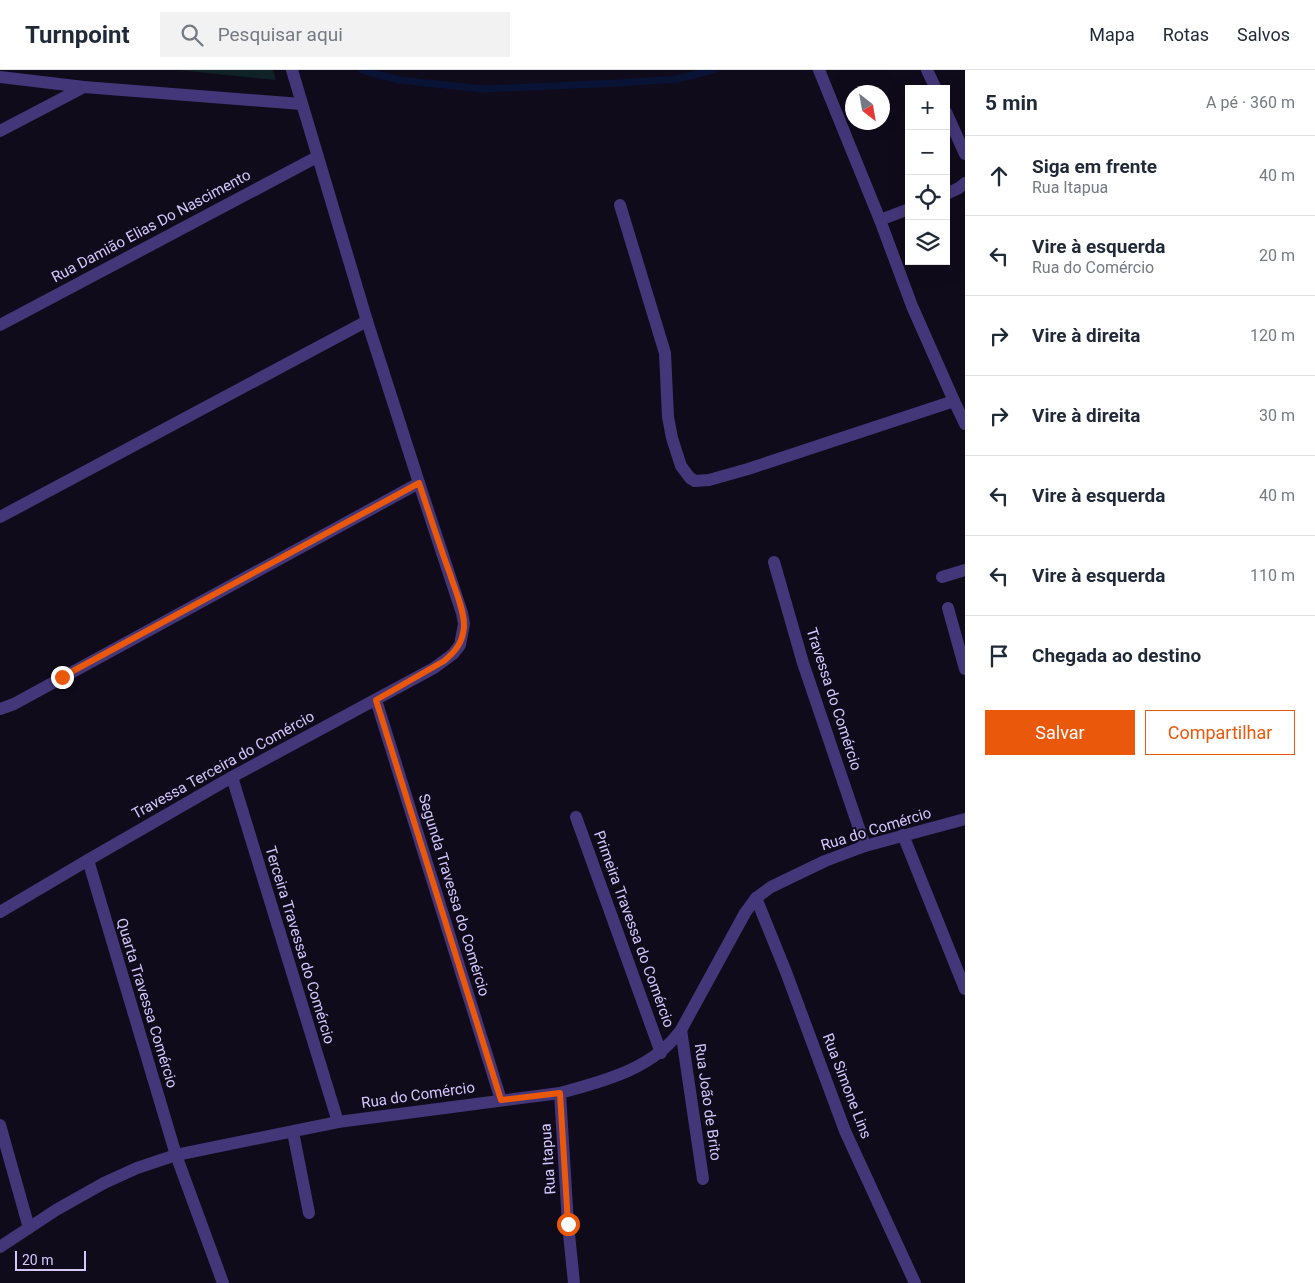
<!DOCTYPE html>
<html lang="pt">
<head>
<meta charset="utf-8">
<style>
  :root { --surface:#fff; --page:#f2f2f3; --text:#1f2937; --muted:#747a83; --line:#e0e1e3; --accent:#ea580c }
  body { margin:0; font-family:Roboto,sans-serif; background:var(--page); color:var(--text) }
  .controls { position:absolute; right:15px; top:15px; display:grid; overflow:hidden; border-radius:0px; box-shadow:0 5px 20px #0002 }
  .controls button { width:45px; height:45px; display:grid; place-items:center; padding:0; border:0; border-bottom:1px solid var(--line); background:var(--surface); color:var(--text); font:25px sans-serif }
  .compass { position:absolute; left:845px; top:15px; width:45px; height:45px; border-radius:50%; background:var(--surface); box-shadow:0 5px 20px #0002; rotate:149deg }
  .scale { position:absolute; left:15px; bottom:12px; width:71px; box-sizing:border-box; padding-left:5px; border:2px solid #d5c7fe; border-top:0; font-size:14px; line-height:18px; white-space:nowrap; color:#d5c7fe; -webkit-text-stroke:4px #100b1b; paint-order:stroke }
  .stop { position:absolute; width:15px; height:15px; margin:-11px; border:4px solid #ea580c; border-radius:50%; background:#fff }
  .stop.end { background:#ea580c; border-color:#fff; box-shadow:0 1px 5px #0008 }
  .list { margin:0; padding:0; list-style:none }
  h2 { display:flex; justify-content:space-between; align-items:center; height:65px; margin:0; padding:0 20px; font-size:21px }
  h2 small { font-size:16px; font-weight:400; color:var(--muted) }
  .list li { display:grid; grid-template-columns:32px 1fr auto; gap:15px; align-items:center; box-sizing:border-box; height:80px; padding:0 20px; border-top:1px solid var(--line) }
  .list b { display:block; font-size:19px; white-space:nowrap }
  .list p { margin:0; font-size:16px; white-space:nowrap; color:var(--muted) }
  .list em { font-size:16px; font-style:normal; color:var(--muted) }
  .actions { display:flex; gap:10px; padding:15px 20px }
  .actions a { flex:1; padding:11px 0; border:1px solid var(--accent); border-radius:0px; text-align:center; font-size:18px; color:var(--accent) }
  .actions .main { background:var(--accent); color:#fff }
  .icon { flex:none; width:28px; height:28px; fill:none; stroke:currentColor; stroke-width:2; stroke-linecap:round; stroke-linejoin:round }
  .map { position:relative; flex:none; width:965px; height:1213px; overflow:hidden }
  header { display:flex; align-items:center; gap:30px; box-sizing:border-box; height:70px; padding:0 25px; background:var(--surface); border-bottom:1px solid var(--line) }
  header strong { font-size:24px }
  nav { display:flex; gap:28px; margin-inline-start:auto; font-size:18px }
  .search { width:350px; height:45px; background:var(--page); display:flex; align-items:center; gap:12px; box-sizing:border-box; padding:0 18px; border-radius:0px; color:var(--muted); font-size:19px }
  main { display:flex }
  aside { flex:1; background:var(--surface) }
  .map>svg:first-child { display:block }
  .green { fill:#0f2225 }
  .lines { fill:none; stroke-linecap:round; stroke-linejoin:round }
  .stream { stroke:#091336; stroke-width:7 }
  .minor { stroke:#443779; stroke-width:12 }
  .route { stroke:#ea580c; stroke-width:6 }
  .labels { text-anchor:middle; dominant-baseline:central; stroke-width:4; stroke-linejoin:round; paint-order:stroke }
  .street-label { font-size:15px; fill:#d5c7fe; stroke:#100b1b }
</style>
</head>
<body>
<header>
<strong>Turnpoint</strong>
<div class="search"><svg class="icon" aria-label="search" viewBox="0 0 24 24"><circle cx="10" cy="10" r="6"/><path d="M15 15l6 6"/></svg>Pesquisar aqui</div>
<nav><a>Mapa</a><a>Rotas</a><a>Salvos</a></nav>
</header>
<main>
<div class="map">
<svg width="965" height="1213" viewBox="0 0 965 1213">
  <rect width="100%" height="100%" fill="#100b1b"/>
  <path class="green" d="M178 0H273L276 10Z"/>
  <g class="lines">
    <path class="stream" d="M362 0 399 10 483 19 618 13 677 9 713 0"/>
    <g class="minor">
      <path d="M819 0 880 150 912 236 954 331 965 354"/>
      <path d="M927 0 936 19"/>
      <path d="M0 7 84 17 301 34"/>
      <path d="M946 42 965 84"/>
      <path d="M0 61 84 17"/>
      <path d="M946 124 959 118 965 113"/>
      <path d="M620 135 665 283 668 347 672 368 681 396 690 408 695 411 709 410 748 399 954 331"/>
      <path d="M880 150 909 139"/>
      <path d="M0 255 317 87"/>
      <path d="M0 447 367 251"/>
      <path d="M774 492 803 593 865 776"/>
      <path d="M942 507 965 500"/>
      <path d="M948 538 965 599"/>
      <path d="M376 630 501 1030"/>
      <path d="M0 639 14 634 419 413"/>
      <path d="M232 707 338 1052"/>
      <path d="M576 747 661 983"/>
      <path d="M903 765 965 919"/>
      <path d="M88 790 176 1085 223 1213"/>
      <path d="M756 828 786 902 845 1061 915 1213"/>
      <path d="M0 842 88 790 232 707 434 598 453 584 460 575 464 554 462 543 419 413 367 251 292 0"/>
      <path d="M681 960 703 1109"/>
      <path d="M560 1023 568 1154 574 1213"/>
      <path d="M0 1055 29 1158"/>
      <path d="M293 1062 309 1143"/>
      <path d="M0 1177 56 1140 104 1113 137 1098 176 1085 338 1052 560 1023C604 1011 653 999 681 960L745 843 756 828 771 817 825 791 865 776 965 749"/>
    </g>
  </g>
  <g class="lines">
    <path class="route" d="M62 607 419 413C429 443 439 474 450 504 455 520 464 539 464 556 463 572 456 581 444 591L376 630 501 1030 560 1023 568 1154"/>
  </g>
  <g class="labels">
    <g class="street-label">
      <text transform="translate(151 156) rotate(-28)">Rua Damião Elias Do Nascimento</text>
      <text transform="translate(834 629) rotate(72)">Travessa do Comércio</text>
      <text transform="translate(223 695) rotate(-29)">Travessa Terceira do Comércio</text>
      <text transform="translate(876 759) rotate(-17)">Rua do Comércio</text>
      <text transform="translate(454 825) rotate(73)">Segunda Travessa do Comércio</text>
      <text transform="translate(634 859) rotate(70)">Primeira Travessa do Comércio</text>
      <text transform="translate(300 875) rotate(73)">Terceira Travessa do Comércio</text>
      <text transform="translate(147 933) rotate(73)">Quarta Travessa Comércio</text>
      <text transform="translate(847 1016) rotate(69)">Rua Simone Lins</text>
      <text transform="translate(418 1025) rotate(-8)">Rua do Comércio</text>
      <text transform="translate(708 1032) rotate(82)">Rua João de Brito</text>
      <text transform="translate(548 1089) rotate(-94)">Rua Itapua</text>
    </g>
  </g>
</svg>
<div class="controls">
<button>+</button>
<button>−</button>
<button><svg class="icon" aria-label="locate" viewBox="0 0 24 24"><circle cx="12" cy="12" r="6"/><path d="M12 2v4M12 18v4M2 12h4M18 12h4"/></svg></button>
<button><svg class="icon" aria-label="layers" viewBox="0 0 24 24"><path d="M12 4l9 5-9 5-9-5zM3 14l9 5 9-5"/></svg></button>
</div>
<svg class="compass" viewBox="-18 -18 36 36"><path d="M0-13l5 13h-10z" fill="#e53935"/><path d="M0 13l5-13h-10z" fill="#747a83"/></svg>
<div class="scale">20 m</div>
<div class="stop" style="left:568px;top:1154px"></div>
<div class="stop end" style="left:62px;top:607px"></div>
</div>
<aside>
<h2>5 min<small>A pé · 360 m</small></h2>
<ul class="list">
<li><svg class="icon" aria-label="ahead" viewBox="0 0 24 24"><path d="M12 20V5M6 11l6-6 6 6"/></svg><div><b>Siga em frente</b><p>Rua Itapua</p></div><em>40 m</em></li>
<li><svg class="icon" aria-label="left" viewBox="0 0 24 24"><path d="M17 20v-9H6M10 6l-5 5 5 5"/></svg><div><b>Vire à esquerda</b><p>Rua do Comércio</p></div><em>20 m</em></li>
<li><svg class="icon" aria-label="right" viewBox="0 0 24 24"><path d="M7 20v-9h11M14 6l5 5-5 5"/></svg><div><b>Vire à direita</b></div><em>120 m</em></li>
<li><svg class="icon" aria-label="right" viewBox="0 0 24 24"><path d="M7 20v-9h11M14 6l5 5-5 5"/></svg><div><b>Vire à direita</b></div><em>30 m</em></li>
<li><svg class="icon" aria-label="left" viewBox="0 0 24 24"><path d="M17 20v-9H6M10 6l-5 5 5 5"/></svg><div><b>Vire à esquerda</b></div><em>40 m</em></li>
<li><svg class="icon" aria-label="left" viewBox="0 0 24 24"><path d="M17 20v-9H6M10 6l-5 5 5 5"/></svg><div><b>Vire à esquerda</b></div><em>110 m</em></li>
<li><svg class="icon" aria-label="arrive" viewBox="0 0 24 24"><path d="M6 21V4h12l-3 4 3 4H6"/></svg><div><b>Chegada ao destino</b></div></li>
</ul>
<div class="actions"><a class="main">Salvar</a><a>Compartilhar</a></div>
</aside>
</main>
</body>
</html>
